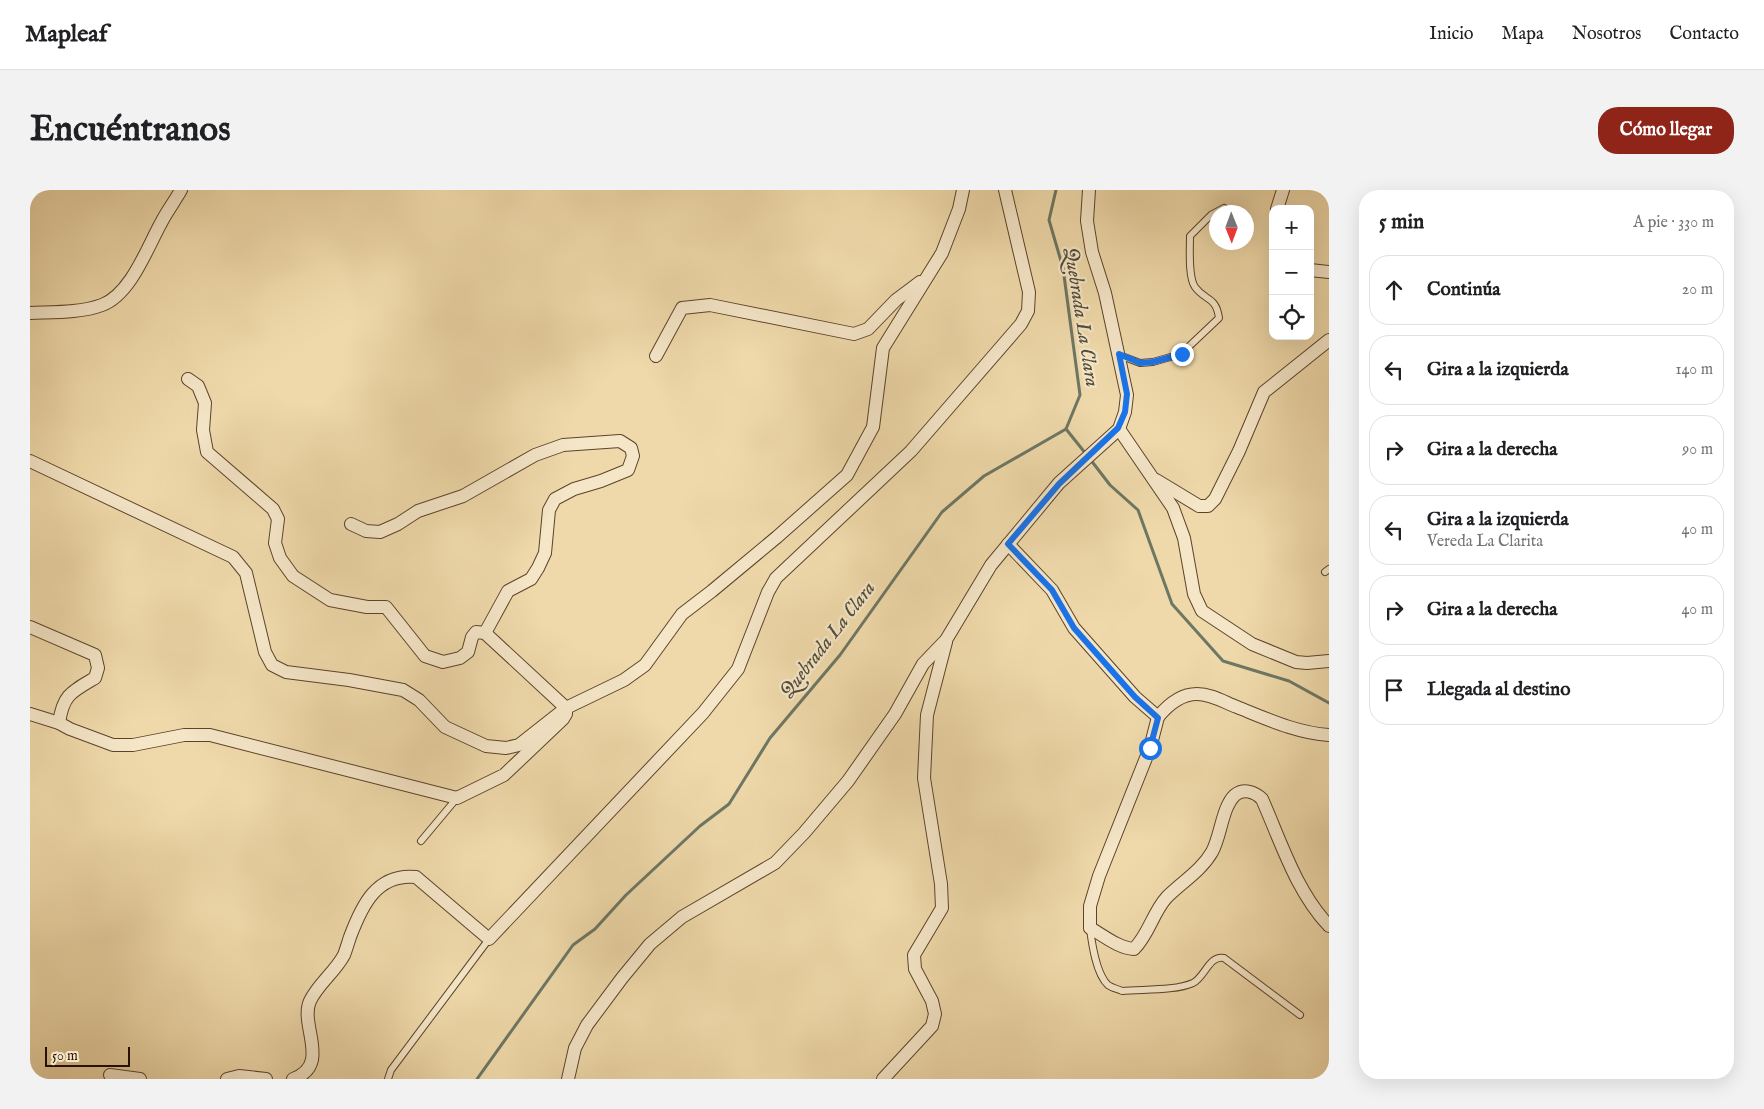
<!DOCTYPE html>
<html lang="es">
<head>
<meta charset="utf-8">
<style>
  :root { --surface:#fff; --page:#f2f2f2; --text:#202124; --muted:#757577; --line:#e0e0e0; --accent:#8f2418 }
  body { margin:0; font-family:"IM FELL English",serif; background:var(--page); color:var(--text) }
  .controls { position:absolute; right:15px; top:15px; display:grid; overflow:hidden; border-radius:10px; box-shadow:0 5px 20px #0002 }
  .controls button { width:45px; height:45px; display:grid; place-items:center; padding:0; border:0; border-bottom:1px solid var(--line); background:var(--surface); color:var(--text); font:25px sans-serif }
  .compass { position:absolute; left:1179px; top:15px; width:45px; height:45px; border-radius:50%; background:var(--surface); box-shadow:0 5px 20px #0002; rotate:179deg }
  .scale { position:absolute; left:15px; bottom:12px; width:85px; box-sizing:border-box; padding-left:5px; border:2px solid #291202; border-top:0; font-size:14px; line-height:18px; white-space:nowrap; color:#291202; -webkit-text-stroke:4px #f5e6c8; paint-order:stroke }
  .stop { position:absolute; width:15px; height:15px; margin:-11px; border:4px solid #1a73e8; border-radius:50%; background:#fff }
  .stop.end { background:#1a73e8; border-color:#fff; box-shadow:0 1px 5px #0008 }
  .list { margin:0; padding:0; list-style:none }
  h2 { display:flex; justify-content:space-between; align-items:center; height:65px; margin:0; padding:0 20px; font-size:21px }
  h2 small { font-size:16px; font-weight:400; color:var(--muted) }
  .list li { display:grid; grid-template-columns:32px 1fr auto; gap:15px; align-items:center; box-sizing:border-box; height:70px; margin:0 10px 10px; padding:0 10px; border:1px solid var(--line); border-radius:20px }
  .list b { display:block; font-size:19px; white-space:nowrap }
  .list p { margin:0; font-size:16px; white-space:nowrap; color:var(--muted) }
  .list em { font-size:16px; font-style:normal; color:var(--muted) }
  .icon { flex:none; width:28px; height:28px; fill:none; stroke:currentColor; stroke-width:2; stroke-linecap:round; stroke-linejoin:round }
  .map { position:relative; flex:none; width:1299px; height:889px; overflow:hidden; border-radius:20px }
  header { display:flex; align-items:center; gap:30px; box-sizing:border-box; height:70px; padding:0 25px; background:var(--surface); border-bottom:1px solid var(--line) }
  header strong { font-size:24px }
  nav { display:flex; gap:28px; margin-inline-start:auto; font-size:18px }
  .intro { display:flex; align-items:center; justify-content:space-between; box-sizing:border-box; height:120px; padding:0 30px }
  h1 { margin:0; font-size:35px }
  .button { padding:12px 22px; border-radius:20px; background:var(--accent); color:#fff; font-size:18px; font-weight:700 }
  main { display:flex; gap:30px; padding:0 30px }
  aside { flex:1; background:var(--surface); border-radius:20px; box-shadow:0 5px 20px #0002 }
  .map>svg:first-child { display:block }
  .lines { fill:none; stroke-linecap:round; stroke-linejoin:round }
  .stream { stroke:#6d7764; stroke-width:3 }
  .lane-casing { stroke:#5a442c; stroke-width:8 }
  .street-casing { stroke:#5a442c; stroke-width:14 }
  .lane { stroke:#f5e6c8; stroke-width:6 }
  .street { stroke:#f5e6c8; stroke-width:12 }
  .route { stroke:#1a73e8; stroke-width:6 }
  .labels { text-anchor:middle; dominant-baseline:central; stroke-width:4.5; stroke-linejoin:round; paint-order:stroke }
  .water-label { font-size:20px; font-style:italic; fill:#514d3b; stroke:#f5e6c8 }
</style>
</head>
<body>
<header>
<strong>Mapleaf</strong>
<nav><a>Inicio</a><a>Mapa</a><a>Nosotros</a><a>Contacto</a></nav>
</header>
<div class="intro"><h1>Encuéntranos</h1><a class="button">Cómo llegar</a></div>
<main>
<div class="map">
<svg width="1299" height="889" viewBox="0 0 1299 889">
  <rect width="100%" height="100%" fill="#efd9aa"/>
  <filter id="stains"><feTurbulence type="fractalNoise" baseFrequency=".004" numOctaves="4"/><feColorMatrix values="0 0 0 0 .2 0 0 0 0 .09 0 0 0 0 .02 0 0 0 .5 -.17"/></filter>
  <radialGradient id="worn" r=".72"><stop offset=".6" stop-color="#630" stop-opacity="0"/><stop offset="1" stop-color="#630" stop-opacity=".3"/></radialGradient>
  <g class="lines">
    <g class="stream">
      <path d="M1036 239 1056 264"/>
      <path d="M1060 269 1080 295 1108 320 1142 414 1193 471 1259 491 1299 513"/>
      <path d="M447 889 543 755 565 739 596 705 670 636 699 614 740 548 810 465 912 322 954 286 1036 239 1050 205 1033 78 1019 30 1026 0"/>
    </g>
    <g class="lane-casing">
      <g id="lane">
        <path d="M1089 165 1110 173 1123 172 1151 164 1189 128C1186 106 1175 111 1165 97 1158 87 1160 59 1160 46L1181 25 1194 18"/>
        <path d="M1295 382 1299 379"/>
        <path d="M391 651 427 608"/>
        <path d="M1060 739C1062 754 1066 784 1078 795 1082 798 1088 799 1092 801 1113 799 1145 801 1163 793 1175 787 1179 765 1194 768L1270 825"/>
        <path d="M358 889 361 880 459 749"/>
      </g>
    </g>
    <g class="street-casing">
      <g id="street">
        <path d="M1247 19 1253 0"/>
        <path d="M1280 80 1299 82"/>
        <path d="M0 123C23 122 50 123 72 115 101 104 117 58 131 33 137 21 145 11 151 0"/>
        <path d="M626 166 652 118 680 115 824 144 838 139 866 110 890 92"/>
        <path d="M1089 239 1143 318 1154 348 1164 404 1172 421 1222 454 1266 472 1277 473 1299 471"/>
        <path d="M0 271 203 367 216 383 235 462 242 475 256 482 319 490 373 500 389 510 415 537 456 556 476 558 489 555 536 518 594 490 615 475 652 424 682 401 747 347 817 285 843 237 853 158 912 63 929 19 933 0"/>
        <path d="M1126 290 1169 316H1178L1185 309 1209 261 1234 202 1299 150"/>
        <path d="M321 334 336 341 350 342 368 334 388 321 433 306 505 265 533 255 590 251 601 258 603 266 598 280 571 291 544 299 525 309 519 320 515 363 508 378 501 389 478 401 455 443"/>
        <path d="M978 354 1022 400 1044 438 1105 507 1128 527C1137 516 1151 504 1167 504 1181 504 1194 512 1207 517 1237 529 1267 543 1299 545"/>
        <path d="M0 437 65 465 68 478 65 488C41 502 33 505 29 533"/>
        <path d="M0 524 29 533 40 539 83 555H103L154 545H180L427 608 474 585 533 529 536 524V518L455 443 446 442 442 447 438 462 430 468 413 472 395 466 356 417H337L300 410 263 386 250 368 245 353 248 329 243 319 177 262 173 240 175 213 168 196 158 189"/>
        <path d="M1128 527 1120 558 1069 686 1060 716V738C1073 745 1088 758 1104 759 1119 744 1123 722 1137 707 1152 692 1171 681 1182 662 1191 646 1192 617 1205 605 1214 598 1225 602 1232 609 1251 652 1266 701 1299 736"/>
        <path d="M80 885 110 889"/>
        <path d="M197 889 209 886 236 889"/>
        <path d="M263 889C302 875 269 835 280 811 288 794 305 782 314 765 316 760 318 753 320 747 332 715 347 683 386 687L459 749 673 523 708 479 738 402 746 388 881 261 991 134 998 121 999 102 975 0"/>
        <path d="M538 889 545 858 557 835 592 788 620 754 652 727 745 673 774 643 818 591 865 524 893 474 916 450 961 375 1029 293 1089 239 1095 222 1097 205 1075 103 1062 62 1057 31 1059 0"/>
        <path d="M853 889 902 836 905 824 902 811 885 779 884 765 912 718 911 694 894 588 897 525 916 452"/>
      </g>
    </g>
    <use href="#lane" class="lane"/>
    <use href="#street" class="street"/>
  </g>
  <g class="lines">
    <path class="route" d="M1120 558 1128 528 1105 507 1044 438 1022 400 978 354 1029 294 1088 238 1095 222 1097 204 1089 164 1110 173 1123 172 1152 164"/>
  </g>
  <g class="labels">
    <g class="water-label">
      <text transform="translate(1051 127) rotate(81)">Quebrada La Clara</text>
      <text transform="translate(798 450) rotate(-52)">Quebrada La Clara</text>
    </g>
  </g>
  <rect width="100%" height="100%" filter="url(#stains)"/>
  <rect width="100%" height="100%" fill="url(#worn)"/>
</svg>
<div class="controls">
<button>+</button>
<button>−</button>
<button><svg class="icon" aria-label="locate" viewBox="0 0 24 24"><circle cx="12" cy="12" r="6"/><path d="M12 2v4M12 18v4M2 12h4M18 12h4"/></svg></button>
</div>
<svg class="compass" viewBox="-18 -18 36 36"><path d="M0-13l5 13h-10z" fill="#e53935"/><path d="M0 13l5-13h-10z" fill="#757577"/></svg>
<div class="scale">50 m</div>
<div class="stop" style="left:1120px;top:558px"></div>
<div class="stop end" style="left:1152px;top:164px"></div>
</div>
<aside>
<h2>5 min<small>A pie · 330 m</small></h2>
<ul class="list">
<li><svg class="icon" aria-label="ahead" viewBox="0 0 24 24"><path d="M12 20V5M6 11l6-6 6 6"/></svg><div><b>Continúa</b></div><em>20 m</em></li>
<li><svg class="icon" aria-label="left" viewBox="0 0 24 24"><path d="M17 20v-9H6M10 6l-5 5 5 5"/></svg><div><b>Gira a la izquierda</b></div><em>140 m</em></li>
<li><svg class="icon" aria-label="right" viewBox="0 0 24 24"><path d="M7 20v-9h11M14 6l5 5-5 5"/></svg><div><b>Gira a la derecha</b></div><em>90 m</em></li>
<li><svg class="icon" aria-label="left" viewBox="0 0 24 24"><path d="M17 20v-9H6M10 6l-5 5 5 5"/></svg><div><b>Gira a la izquierda</b><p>Vereda La Clarita</p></div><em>40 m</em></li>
<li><svg class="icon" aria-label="right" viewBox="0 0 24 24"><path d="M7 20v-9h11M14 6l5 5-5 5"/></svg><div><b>Gira a la derecha</b></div><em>40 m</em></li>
<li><svg class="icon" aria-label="arrive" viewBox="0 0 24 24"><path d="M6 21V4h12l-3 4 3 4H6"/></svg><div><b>Llegada al destino</b></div></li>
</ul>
</aside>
</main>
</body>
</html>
